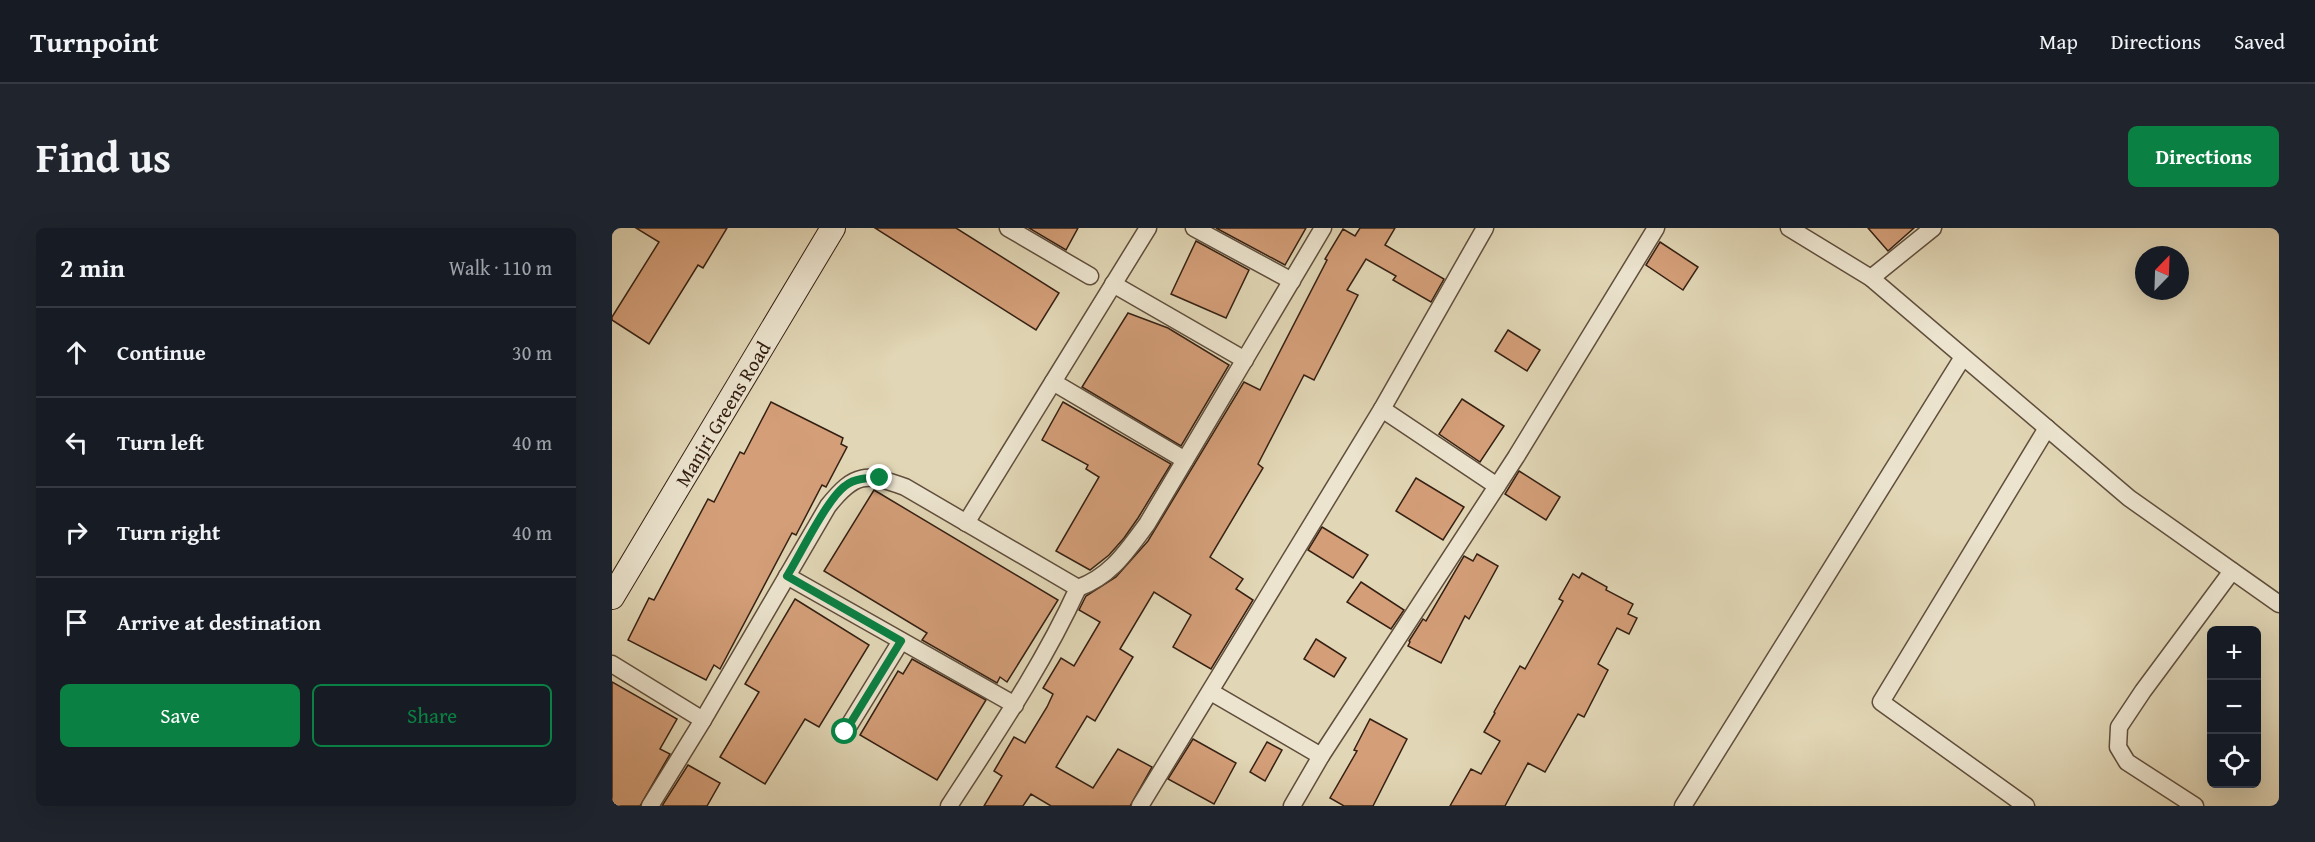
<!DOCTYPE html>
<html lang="en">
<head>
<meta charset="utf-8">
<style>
  :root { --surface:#171b24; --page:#20242c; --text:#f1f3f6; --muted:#9ea1a6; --line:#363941; --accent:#0b8043 }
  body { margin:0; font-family:"Gentium Book Plus",serif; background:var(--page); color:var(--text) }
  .controls { position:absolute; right:18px; bottom:18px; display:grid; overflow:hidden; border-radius:9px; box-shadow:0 6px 24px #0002 }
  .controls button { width:54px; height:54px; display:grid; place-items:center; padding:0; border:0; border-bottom:2px solid var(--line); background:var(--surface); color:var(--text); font:30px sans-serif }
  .compass { position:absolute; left:1523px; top:18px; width:54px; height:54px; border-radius:50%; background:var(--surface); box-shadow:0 6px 24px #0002; rotate:23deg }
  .stop { position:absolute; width:18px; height:18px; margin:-14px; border:4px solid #0b8043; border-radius:50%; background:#fff }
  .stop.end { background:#0b8043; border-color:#fff; box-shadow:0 2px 6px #0008 }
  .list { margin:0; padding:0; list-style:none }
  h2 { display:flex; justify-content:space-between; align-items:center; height:78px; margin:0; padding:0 24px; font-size:26px }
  h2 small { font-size:20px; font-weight:400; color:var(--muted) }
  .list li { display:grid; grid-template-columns:39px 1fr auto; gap:18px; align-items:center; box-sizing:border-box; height:90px; padding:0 24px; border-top:2px solid var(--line) }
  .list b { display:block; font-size:22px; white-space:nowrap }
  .list em { font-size:20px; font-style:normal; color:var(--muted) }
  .actions { display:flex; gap:12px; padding:18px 24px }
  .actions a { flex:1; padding:14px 0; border:2px solid var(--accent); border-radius:9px; text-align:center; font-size:21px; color:var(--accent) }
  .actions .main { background:var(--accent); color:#fff }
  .icon { flex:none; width:33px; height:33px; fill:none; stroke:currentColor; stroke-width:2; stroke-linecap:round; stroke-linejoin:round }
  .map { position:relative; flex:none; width:1667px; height:578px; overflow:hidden; border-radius:9px }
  header { display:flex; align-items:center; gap:36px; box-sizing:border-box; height:84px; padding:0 30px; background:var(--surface); border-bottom:2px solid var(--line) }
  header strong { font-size:28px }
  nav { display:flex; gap:33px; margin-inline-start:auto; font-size:21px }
  .intro { display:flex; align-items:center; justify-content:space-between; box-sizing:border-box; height:144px; padding:0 36px }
  h1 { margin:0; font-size:42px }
  .button { padding:15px 27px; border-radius:9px; background:var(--accent); color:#fff; font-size:21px; font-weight:700 }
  main { display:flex; gap:36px; padding:0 36px }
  aside { flex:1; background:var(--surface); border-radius:9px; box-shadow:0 6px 24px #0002 }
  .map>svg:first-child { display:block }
  .building { fill:#d39e78; stroke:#352013; stroke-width:1.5 }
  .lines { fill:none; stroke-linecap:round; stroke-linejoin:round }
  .street-casing { stroke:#604e3c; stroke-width:19 }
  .secondary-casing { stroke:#352013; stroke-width:26 }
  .street { stroke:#ece4cf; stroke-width:16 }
  .secondary { stroke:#ece4cf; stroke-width:24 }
  .route { stroke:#0b8043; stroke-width:8 }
  .labels { text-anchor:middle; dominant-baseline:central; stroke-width:5; stroke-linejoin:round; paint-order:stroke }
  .street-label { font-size:20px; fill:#352013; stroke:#ece4cf }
</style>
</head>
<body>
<header>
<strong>Turnpoint</strong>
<nav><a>Map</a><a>Directions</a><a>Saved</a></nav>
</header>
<div class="intro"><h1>Find us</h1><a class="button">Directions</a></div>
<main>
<aside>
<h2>2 min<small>Walk · 110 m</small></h2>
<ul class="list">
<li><svg class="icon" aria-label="ahead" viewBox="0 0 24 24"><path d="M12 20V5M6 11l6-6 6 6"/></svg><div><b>Continue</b></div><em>30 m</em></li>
<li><svg class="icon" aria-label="left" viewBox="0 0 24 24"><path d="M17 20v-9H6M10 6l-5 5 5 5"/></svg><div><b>Turn left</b></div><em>40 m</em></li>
<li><svg class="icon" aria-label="right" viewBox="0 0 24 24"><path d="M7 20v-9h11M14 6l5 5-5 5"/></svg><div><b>Turn right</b></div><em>40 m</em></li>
<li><svg class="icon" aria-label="arrive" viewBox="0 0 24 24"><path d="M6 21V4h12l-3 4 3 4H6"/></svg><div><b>Arrive at destination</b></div></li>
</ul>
<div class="actions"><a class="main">Save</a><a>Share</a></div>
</aside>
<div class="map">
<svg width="1667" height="578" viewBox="0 0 1667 578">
  <rect width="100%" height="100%" fill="#e1d6b5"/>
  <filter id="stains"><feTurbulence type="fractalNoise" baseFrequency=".00333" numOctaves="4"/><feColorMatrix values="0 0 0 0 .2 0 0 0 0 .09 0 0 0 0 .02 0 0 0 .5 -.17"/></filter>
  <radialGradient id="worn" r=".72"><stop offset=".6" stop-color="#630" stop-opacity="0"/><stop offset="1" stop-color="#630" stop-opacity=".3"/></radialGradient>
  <g class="building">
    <path d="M24 0H115L91 40 86 37 37 116 0 92V89L47 14Z"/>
    <path d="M263 0H344L447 65 424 102Z"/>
    <path d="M417 0H466L454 22Z"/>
    <path d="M604 0H694L673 37Z"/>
    <path d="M748 0H783L773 17 832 51 819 74 781 52 784 48 754 31 735 62 746 67 702 152 692 147 646 236 651 240 598 329 631 351 624 361 641 372 599 441 561 419 579 387 542 364 508 421 521 429 483 493 475 488 444 539 481 560 506 521 540 539 518 578H439L419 566 411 578H372L390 548 382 543 402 509 413 515 435 479 441 466 431 460 449 430 462 438 488 394 467 382 474 368 504 349 536 313 632 154 648 162 715 32 713 31 731 1 743 8Z"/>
    <path d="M1256 0H1302L1276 23Z"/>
    <path d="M584 13 637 42 614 90 559 66Z"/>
    <path d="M1048 14 1086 39 1071 62 1034 37Z"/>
    <path d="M516 85 556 100 617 137 569 218 470 159Z"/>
    <path d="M896 102 928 122 915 143 883 123Z"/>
    <path d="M850 171 892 198 868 234 827 206Z"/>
    <path d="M159 174 231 210 229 216 235 219 214 259 210 257 184 307 180 305 108 441 102 437 94 452 16 412 37 370 42 372 96 271 102 274 128 224 132 226Z"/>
    <path d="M451 174 559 236 526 290 512 310 497 327 478 342 444 323 487 249 474 241 476 237 430 212Z"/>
    <path d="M907 243 948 269 934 292 893 266Z"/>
    <path d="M804 250 852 279 831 312 784 283Z"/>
    <path d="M262 262 446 372 395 454 388 449 385 455 310 412 315 405 212 343Z"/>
    <path d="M710 299 756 327 741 350 696 322Z"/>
    <path d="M865 326 886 338 857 391 853 388 829 435 796 418 798 414 797 413 811 391 814 393 852 328 861 333Z"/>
    <path d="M970 345 995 359 994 362 1021 376 1016 386 1025 390 1017 406 1005 400 986 436 996 442 972 489 966 486 933 544 916 535 893 578H838L859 541 869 546 888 513 872 504 883 485 882 484 908 438 913 441 951 373 947 371 961 346 967 350Z"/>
    <path d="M749 354 792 382 779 401 735 374Z"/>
    <path d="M183 371 257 417 207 499 193 491 153 556 108 529 147 464 133 456Z"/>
    <path d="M704 411 734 430 722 449 692 431Z"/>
    <path d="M300 431 374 472 325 552 248 507 286 443 291 446Z"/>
    <path d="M0 454 65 491 48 521 58 526 28 578H0Z"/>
    <path d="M758 491 795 511 761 578H732L718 570 745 523 742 522Z"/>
    <path d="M581 511 624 535 602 576 556 551Z"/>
    <path d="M655 514 670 522 653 553 638 544Z"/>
    <path d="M76 537 108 555 95 578H50Z"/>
  </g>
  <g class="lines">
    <g class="street-casing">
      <g id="street">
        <path d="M396 0 478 48"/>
        <path d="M582 0 680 53"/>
        <path d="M1177 0 1259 50 1517 270 1667 376"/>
        <path d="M1259 50 1321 0"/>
        <path d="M501 56 633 132"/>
        <path d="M441 154 573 232"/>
        <path d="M770 181 885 258"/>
        <path d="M354 295 536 0"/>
        <path d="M175 348 403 477"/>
        <path d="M466 360C499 348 514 324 535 296L711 0"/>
        <path d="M0 436 91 492"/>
        <path d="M599 464 709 528"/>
        <path d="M233 504 289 413"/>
        <path d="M38 578 91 492 216 278C243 244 254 245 293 259L466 360C431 437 383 507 337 578"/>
        <path d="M528 578 770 181 873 0"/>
        <path d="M680 578 709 528 904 229 1044 0"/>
        <path d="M1071 578 1351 129"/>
        <path d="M1414 578 1269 474 1435 200"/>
        <path d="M1583 578 1515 534 1506 519 1507 499 1531 463 1620 343"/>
      </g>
    </g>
    <g class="secondary-casing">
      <g id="secondary">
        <path id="s1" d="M0 369 221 0"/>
      </g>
    </g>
    <use href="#street" class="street"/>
    <use href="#secondary" class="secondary"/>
  </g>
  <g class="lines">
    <path class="route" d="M233 504 289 413 175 348C188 327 215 271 233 258 243 250 255 250 268 250"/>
  </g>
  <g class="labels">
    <g class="street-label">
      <text stroke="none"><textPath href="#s1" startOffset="214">Manjri Greens Road</textPath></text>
    </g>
  </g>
  <rect width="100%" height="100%" filter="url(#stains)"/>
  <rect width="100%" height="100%" fill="url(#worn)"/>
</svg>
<div class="controls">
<button>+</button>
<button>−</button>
<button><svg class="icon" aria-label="locate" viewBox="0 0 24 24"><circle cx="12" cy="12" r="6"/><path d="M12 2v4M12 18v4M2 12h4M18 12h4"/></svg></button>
</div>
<svg class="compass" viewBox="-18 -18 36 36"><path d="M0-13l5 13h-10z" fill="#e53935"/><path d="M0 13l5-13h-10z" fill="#9ea1a6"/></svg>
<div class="stop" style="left:233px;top:504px"></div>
<div class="stop end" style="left:268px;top:250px"></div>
</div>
</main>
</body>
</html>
